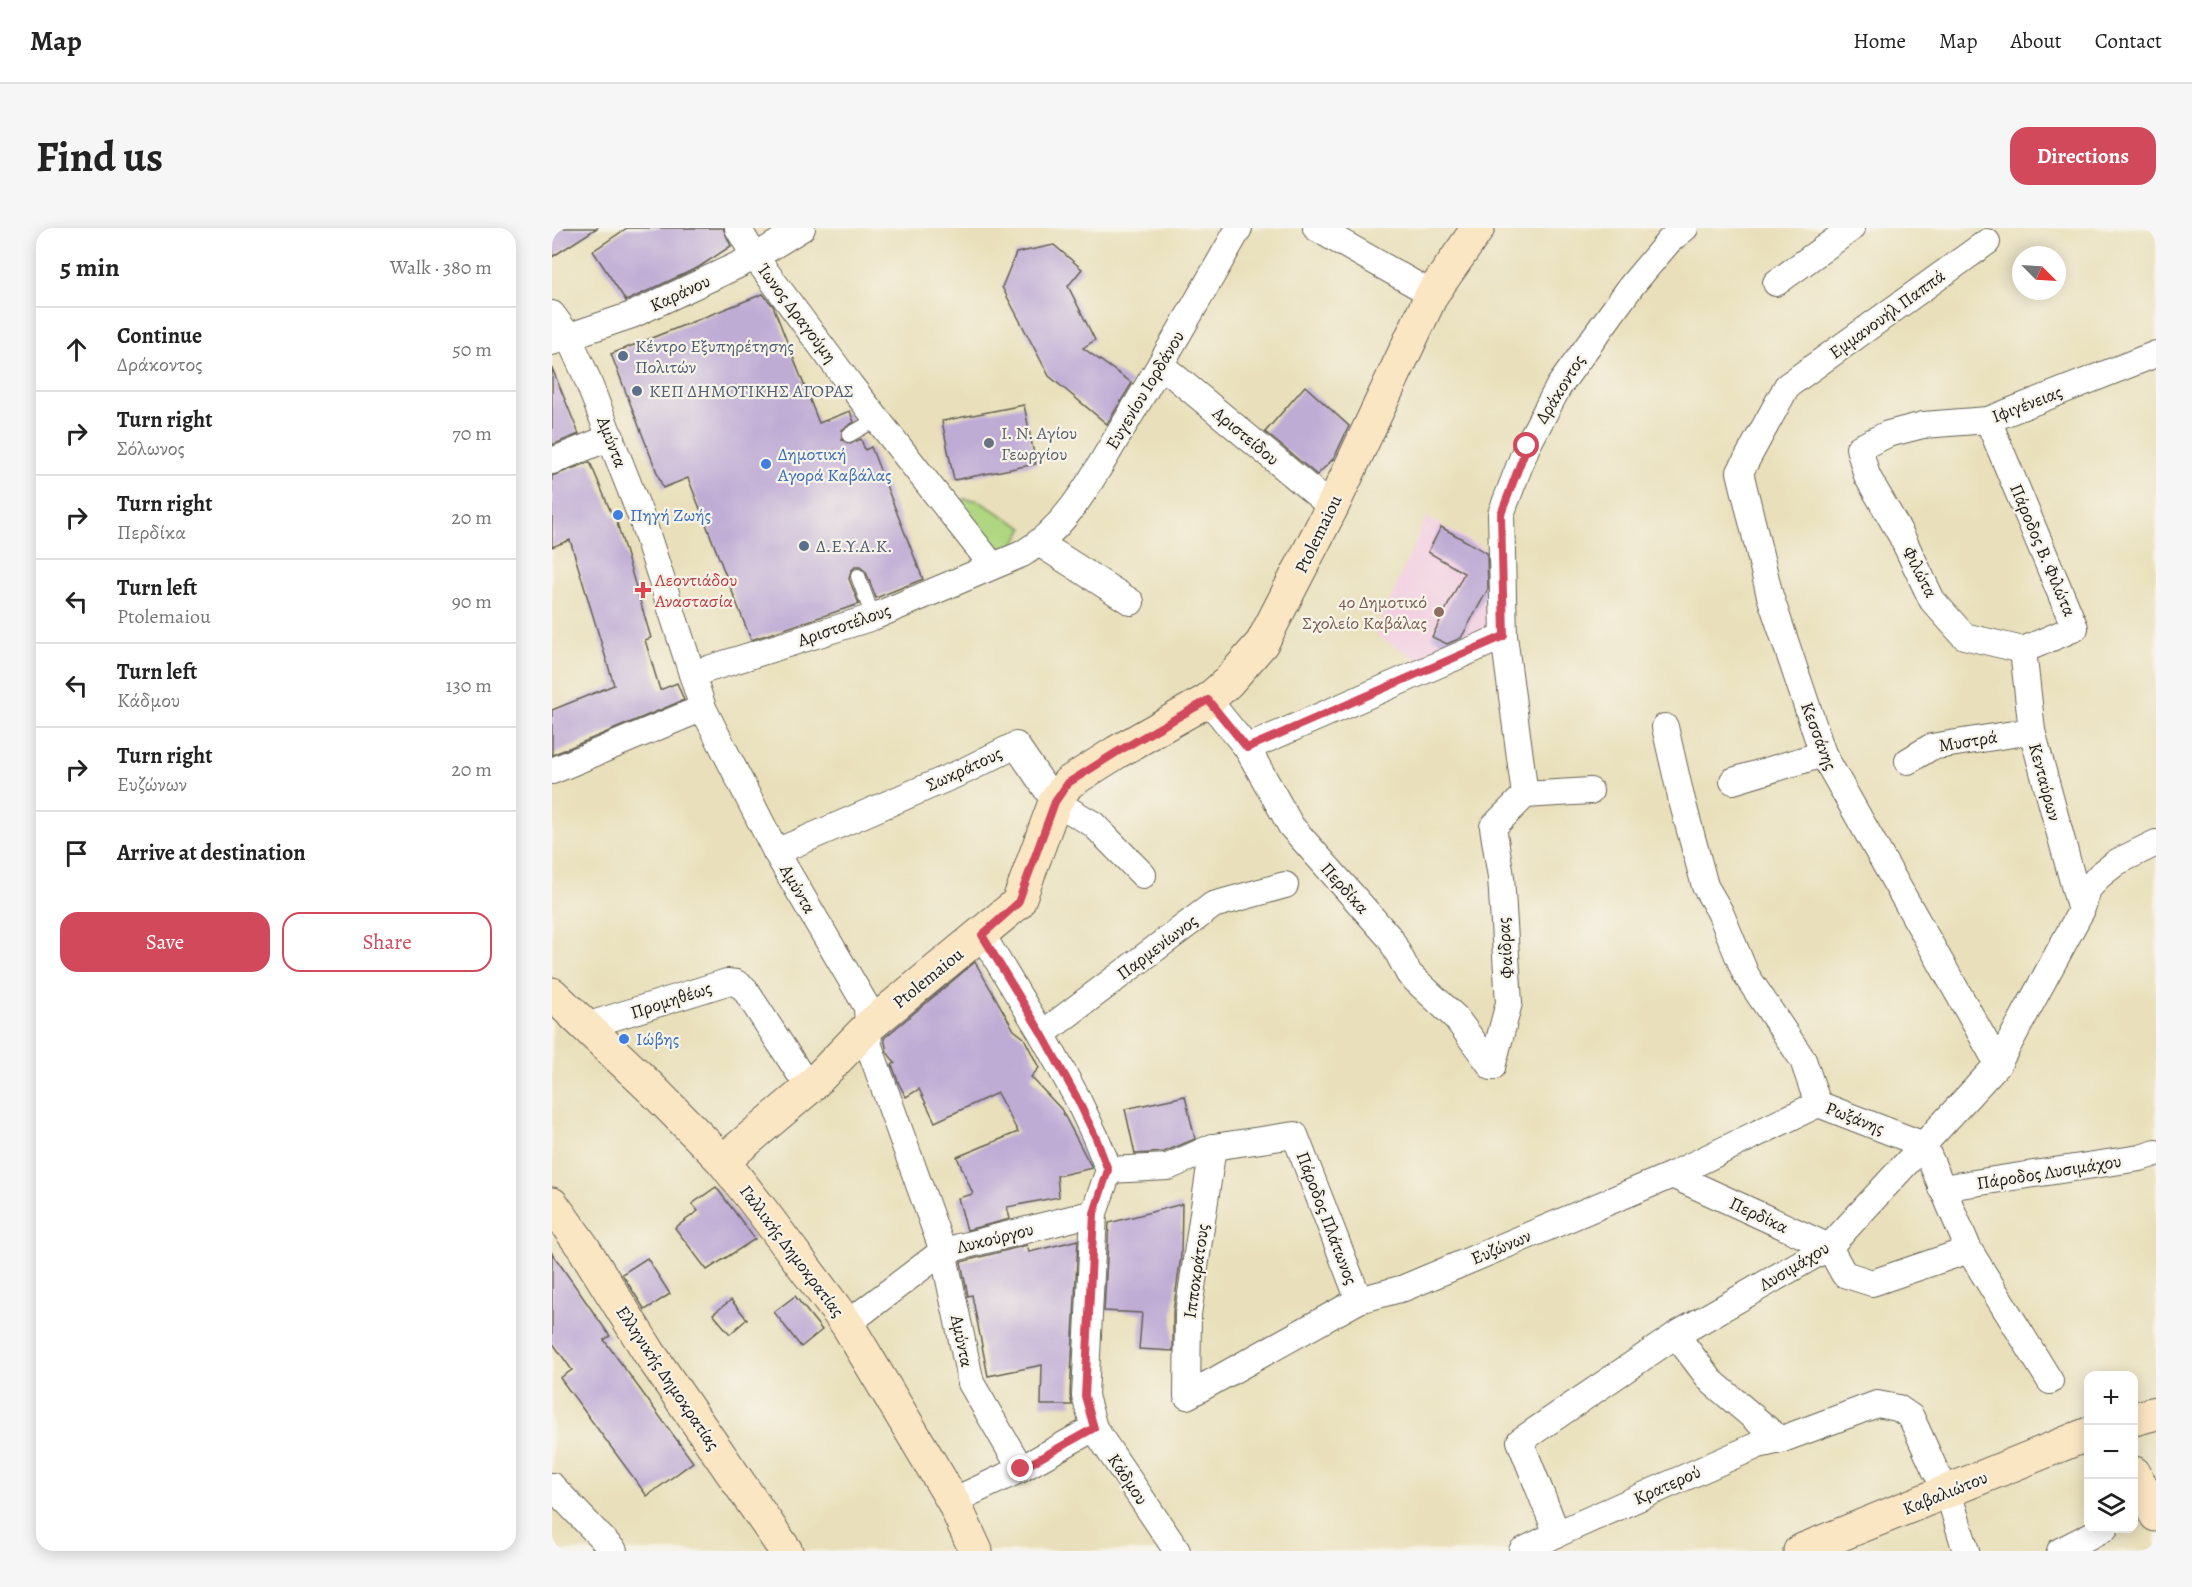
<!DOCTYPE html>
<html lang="en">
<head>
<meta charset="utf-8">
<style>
  :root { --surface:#fff; --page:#f6f6f6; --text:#222; --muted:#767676; --line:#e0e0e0; --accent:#d1495b }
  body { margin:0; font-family:Alegreya,serif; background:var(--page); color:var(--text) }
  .controls { position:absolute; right:18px; bottom:18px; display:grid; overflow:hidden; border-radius:12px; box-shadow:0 3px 15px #0003 }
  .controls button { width:54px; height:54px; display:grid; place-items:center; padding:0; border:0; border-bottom:2px solid var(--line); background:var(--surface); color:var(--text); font:30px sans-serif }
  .compass { position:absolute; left:1460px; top:18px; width:54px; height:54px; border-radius:50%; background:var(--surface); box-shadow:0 3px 15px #0003; rotate:114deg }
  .stop { position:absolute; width:18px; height:18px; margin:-14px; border:4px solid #d1495b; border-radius:50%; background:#fff }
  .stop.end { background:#d1495b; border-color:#fff; box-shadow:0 2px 6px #0008 }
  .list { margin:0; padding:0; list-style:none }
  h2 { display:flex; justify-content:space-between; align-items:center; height:78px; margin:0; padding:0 24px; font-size:26px }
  h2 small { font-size:20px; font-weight:400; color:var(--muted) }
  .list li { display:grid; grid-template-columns:39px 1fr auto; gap:18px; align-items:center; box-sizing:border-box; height:84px; padding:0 24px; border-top:2px solid var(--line) }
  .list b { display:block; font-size:22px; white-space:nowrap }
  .list p { margin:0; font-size:20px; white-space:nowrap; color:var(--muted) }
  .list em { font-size:20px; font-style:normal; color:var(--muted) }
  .actions { display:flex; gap:12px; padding:18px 24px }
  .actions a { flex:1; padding:14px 0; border:2px solid var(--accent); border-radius:18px; text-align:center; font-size:21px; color:var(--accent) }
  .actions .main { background:var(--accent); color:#fff }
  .icon { flex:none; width:33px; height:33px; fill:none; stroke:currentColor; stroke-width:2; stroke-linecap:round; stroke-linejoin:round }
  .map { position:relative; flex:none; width:1604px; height:1323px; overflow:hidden; border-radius:18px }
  header { display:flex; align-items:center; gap:36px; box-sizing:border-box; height:84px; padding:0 30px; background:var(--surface); border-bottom:2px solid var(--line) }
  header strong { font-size:28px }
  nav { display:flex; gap:33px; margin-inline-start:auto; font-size:21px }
  .intro { display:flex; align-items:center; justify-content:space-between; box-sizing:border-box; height:144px; padding:0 36px }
  h1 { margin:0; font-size:42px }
  .button { padding:15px 27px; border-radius:18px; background:var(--accent); color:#fff; font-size:21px; font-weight:700 }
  main { display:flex; gap:36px; padding:0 36px }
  aside { flex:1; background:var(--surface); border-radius:18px; box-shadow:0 3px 15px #0003 }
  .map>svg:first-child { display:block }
  .built { fill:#f2cfe2 }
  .green { fill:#afd680; stroke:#66794e; stroke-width:1.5 }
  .building { fill:#bfacd5 }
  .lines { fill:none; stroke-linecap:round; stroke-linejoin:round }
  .lane-casing { stroke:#646154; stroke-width:16 }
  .street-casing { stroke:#646154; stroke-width:28 }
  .secondary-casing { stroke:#646154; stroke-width:35 }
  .lane { stroke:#fff; stroke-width:14 }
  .street { stroke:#fff; stroke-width:26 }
  .secondary { stroke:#fbe6c4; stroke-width:33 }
  .route { stroke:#d1495b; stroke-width:8 }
  .service-dot { fill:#5c6f8a; stroke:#f7f3e8; stroke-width:2 }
  .worship-dot { fill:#6b7280; stroke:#f7f3e8; stroke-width:2 }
  .shop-dot { fill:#3f7fe0; stroke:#f7f3e8; stroke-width:2 }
  .health-dot { fill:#e0444e; stroke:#f7f3e8; stroke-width:2 }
  .education-dot { fill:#8d6e63; stroke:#f7f3e8; stroke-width:2 }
  .labels { text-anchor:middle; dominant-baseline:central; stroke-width:4.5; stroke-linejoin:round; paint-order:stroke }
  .street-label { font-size:18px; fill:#1c1c1c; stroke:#f7f3e8 }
  .service-label { font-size:18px; fill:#4e5e75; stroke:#f7f3e8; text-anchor:start }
  .worship-label { font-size:18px; fill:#5b616d; stroke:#f7f3e8; text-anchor:start }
  .shop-label { font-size:18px; fill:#366cbe; stroke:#f7f3e8; text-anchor:start }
  .health-label { font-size:18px; fill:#be3a42; stroke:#f7f3e8; text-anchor:start }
  .education-label { font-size:18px; fill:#785e54; stroke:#f7f3e8; text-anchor:end }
</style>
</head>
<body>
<header>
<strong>Map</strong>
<nav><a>Home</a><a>Map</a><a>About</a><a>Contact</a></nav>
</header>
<div class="intro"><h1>Find us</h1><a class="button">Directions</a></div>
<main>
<aside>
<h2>5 min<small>Walk · 380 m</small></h2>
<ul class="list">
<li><svg class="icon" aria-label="ahead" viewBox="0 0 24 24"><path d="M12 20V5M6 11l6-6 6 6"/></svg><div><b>Continue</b><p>Δράκοντος</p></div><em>50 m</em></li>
<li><svg class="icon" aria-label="right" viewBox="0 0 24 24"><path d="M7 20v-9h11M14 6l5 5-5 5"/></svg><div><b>Turn right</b><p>Σόλωνος</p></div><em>70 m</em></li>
<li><svg class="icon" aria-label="right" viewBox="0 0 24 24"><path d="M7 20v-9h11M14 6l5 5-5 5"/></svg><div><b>Turn right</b><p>Περδίκα</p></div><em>20 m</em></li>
<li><svg class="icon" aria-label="left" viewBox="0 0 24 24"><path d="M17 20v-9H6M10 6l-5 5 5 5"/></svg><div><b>Turn left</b><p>Ptolemaiou</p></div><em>90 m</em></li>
<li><svg class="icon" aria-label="left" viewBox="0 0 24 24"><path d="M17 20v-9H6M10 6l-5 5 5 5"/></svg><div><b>Turn left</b><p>Κάδμου</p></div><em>130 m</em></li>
<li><svg class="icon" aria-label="right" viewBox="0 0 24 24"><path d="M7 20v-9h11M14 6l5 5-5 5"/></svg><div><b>Turn right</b><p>Ευζώνων</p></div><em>20 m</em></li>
<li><svg class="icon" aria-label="arrive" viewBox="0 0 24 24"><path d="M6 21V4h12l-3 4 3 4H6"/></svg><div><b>Arrive at destination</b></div></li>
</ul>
<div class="actions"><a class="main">Save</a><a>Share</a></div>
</aside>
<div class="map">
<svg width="1604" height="1323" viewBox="0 0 1604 1323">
  <rect width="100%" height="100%" fill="#f7f3e8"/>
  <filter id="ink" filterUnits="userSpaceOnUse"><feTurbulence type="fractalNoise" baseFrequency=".0167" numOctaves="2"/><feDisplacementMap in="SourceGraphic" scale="12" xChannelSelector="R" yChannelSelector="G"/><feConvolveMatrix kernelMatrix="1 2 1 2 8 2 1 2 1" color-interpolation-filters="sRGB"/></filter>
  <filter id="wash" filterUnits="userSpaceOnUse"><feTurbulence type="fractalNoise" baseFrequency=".008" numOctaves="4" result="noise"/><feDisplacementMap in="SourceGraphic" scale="24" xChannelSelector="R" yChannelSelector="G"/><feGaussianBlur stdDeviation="1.35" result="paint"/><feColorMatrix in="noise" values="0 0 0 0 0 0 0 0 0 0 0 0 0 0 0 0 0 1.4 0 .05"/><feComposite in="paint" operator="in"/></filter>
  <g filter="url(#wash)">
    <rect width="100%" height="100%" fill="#e9e0bb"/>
    <path class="built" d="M874 289 948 329 953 361 929 411 871 434 823 407Z"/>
    <path class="green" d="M412 271 425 272 472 300 462 317 450 321C430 313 420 293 409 276Z"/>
    <g id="blocks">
      <g class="building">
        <path d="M0 0H45L0 29Z"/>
        <path d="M75 0H171L179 18 147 39 74 73 41 23Z"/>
        <path d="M502 17 530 41 516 58 543 112 531 120 580 155 555 196 497 148 450 59 464 25Z"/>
        <path d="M211 66 221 78 267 195 298 183 302 194 290 202V212L298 216 309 211 313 222 319 219 371 351 324 370 314 344 308 339H303L299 343 297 351 307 376 199 412 136 250 111 260 59 126Z"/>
        <path d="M0 140 27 206 0 217Z"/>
        <path d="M753 158 797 198 782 230 765 247 713 204Z"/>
        <path d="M472 177 484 236 402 252 390 193Z"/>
        <path d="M38 234 61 289 63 288 99 410 93 412 108 462 125 455 132 472 0 527V482L62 457 18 312 0 319V248Z"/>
        <path d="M889 299 935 325 936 361 909 410 895 416 880 409 912 345 876 324Z"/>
        <path d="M423 734 462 802 472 810 487 840 479 849 509 881 540 940 505 948 507 969 455 979 458 991 415 1002 406 970 421 966 405 929 466 904 445 865 383 894 367 861 354 869 347 856 340 837 343 835 335 824 332 810Z"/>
        <path d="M633 868 643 911 612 924 583 926 573 881Z"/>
        <path d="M164 959 203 1011 155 1042 123 1000 146 983 140 976Z"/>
        <path d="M630 976 629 1028 621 1084V1123L587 1121 590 1085 552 1083 557 995Z"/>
        <path d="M526 1012 518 1167 520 1177H489L490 1137 436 1148 420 1067 416 1068 409 1034 475 1017 477 1024Z"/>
        <path d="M0 1025 58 1108 52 1112 141 1234 95 1268 8 1150 20 1142 0 1114Z"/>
        <path d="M95 1030 118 1066 93 1082 70 1046Z"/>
        <path d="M243 1068 270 1102 249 1119 222 1084Z"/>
        <path d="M179 1072 195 1091 178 1106 161 1086Z"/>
      </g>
    </g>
  </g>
  <g filter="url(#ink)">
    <use href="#blocks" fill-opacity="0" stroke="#646154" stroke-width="1.5"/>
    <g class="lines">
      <g class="lane-casing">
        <g id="lane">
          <path d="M297 207 325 191"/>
          <path d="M306 348 321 389"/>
        </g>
      </g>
      <g class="street-casing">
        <g id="street">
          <path d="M186 0 203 29 299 158 440 337"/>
          <path d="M764 0 880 66"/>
          <path d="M1435 14 1235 158 1188 244 1218 368 1271 526 1446 836"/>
          <path d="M1224 55 1300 0"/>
          <path d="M0 86 16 108 32 143 90 291 151 480 224 624 315 779 317 818 391 1023 419 1155 469 1241"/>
          <path d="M0 114 80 87 203 29 250 0"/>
          <path d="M609 137 780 279"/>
          <path d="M1436 192 1523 400 1471 422"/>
          <path d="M0 233 59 209"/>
          <path d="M487 315 579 374"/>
          <path d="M1471 422 1412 408 1380 372 1349 307 1315 248 1307 220 1336 206 1371 197 1436 192 1604 126"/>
          <path d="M1471 422 1480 503 1529 683"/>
          <path d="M140 446 321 389 470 326C519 297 545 241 574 194 613 130 650 65 687 0"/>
          <path d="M656 472 695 520 739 598 838 710 857 746 904 790 940 839"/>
          <path d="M1113 499 1129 569 1153 658 1168 684 1194 747 1251 832 1266 876 1372 917 1417 1022 1498 1153"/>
          <path d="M695 520 952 408"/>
          <path d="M1356 533 1379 519 1480 503"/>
          <path d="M0 543 151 480"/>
          <path d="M1181 553 1271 526"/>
          <path d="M973 567 1038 563"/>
          <path d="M224 624 412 543 464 517 503 574 541 596 591 647"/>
          <path d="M430 707 490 806 524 868 544 910 557 942 542 985 533 1168 542 1200 625 1323"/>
          <path d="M34 798 175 754 184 755 192 760 257 860"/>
          <path d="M490 806 661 677 733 657"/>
          <path d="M940 839 957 775 949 649 941 599 973 567 952 408 949 286 975 218 1007 158 1080 57 1117 13 1133 0"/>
          <path d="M661 919 636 1086 635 1168 807 1072 852 1060 1120 947 1266 876"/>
          <path d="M557 942 616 939 661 919 743 907 807 1072"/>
          <path d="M1120 947 1277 1019 1292 1046 1320 1055 1417 1022"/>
          <path d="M1389 960 1588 930 1604 925"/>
          <path d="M295 1096 391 1023 542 985"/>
          <path d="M1124 1107 1159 1153 1228 1212"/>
          <path d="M0 1258 62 1323"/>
          <path d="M401 1273 469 1241 542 1200"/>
          <path d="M1005 1306 1206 1217 1228 1212 1325 1176 1346 1180 1359 1189 1383 1242 1396 1264 1414 1323"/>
          <path d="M970 1323 1005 1306 968 1213 1124 1107 1277 1019 1446 836 1529 683 1536 661 1547 648 1565 634 1604 615"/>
          <path d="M1508 1323 1553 1300"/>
        </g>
      </g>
      <g class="secondary-casing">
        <g id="secondary">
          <path d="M0 766 100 861 171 933 210 983 295 1096 401 1273 424 1323"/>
          <path d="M171 933 257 860 317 798 466 675 503 574 516 555 565 524 656 472 676 454 710 415 780 279 880 66 926 0"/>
          <path d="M0 976 31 1019 98 1126 234 1323"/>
          <path d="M1582 1191 1604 1185"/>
          <path d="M1582 1245 1604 1287"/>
          <path d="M1248 1323 1536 1206"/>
        </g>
      </g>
      <use href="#lane" class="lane"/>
      <use href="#street" class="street"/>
      <use href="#secondary" class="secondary"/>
    </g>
  </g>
  <g class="lines" filter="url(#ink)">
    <path class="route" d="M469 1241 542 1200 533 1168 542 985 556 942 544 910 524 868 490 806 430 707 466 675 503 574 516 555 565 524 656 472 695 520 952 408 949 286 975 218"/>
  </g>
  <g class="service-dot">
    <circle cx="71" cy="128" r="6"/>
    <circle cx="85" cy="163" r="6"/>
    <circle cx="252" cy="318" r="6"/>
  </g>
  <circle class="worship-dot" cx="437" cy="215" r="6"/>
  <g class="shop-dot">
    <circle cx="214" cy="236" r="6"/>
    <circle cx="66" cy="287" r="6"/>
    <circle cx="72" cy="811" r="6"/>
  </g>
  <path class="health-dot" d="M88 353h6v6h6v6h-6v6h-6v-6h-6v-6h6z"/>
  <circle class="education-dot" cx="887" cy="384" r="6"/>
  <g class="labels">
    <g class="street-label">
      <text transform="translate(128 65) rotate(-25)">Καράνου</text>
      <text transform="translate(245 85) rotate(53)">Ίωνος Δραγούμη</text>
      <text transform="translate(1335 86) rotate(-36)">Εμμανουήλ Παππά</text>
      <text transform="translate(1008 161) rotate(-58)">Δράκοντος</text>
      <text transform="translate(593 162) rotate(-59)">Ευγενίου Ιορδάνου</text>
      <text transform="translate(1475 176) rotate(-21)">Ιφιγένειας</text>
      <text transform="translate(694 208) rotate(40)">Αριστείδου</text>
      <text transform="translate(60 214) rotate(69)">Αμύντα</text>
      <text transform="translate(766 306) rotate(-64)">Ptolemaiou</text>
      <text transform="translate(1491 322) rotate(67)">Πάροδος Β. Φιλώτα</text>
      <text transform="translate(1368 344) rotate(63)">Φιλώτα</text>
      <text transform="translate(292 397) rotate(-19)">Αριστοτέλους</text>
      <text transform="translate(1267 508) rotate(69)">Κεσσάνης</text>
      <text transform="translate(1416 513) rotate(-9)">Μυστρά</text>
      <text transform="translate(412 541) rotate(-25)">Σωκράτους</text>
      <text transform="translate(1493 554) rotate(75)">Κενταύρων</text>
      <text transform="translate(793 660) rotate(48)">Περδίκα</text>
      <text transform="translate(246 661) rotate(60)">Αμύντα</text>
      <text transform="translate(605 719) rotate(-37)">Παρμενίωνος</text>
      <text transform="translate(953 720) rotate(-94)">Φαίδρας</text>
      <text transform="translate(376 750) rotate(-39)">Ptolemaiou</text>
      <text transform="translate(119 772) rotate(-18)">Προμηθέως</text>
      <text transform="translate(1303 890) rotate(21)">Ρωξάνης</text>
      <text transform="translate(1497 944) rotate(-9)">Πάροδος Λυσιμάχου</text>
      <text transform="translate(1207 987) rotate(25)">Περδίκα</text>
      <text transform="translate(775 990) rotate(69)">Πάροδος Πλάτωνος</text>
      <text transform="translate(443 1010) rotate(-14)">Λυκούργου</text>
      <text transform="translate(949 1019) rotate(-23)">Ευζώνων</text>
      <text transform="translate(240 1023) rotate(53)">Γαλλικής Δημοκρατίας</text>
      <text transform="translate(1242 1038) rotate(-31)">Λυσιμάχου</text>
      <text transform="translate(644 1043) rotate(-82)">Ιπποκράτους</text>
      <text transform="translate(410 1113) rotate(78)">Αμύντα</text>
      <text transform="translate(116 1150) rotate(56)">Ελληνικής Δημοκρατίας</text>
      <text transform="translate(576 1251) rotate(56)">Κάδμου</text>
      <text transform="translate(1115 1257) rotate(-24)">Κρατερού</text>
      <text transform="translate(1393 1265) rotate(-22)">Καβαλιώτου</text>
    </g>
    <g class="service-label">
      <text x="83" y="118">Κέντρο Εξυπηρέτησης<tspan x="83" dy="21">Πολιτών</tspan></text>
      <text x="97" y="163">ΚΕΠ ΔΗΜΟΤΙΚΗΣ ΑΓΟΡΑΣ</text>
      <text x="264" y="318">Δ.Ε.Υ.Α.Κ.</text>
    </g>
    <g class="worship-label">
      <text x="449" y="205">Ι. Ν. Αγίου<tspan x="449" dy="21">Γεωργίου</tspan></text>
    </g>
    <g class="shop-label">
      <text x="226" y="226">Δημοτική<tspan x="226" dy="21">Αγορά Καβάλας</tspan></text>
      <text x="78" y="287">Πηγή Ζωής</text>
      <text x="84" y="811">Ιώβης</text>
    </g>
    <g class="health-label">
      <text x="103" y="352">Λεοντιάδου<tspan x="103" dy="21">Αναστασία</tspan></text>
    </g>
    <g class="education-label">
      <text x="875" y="374">4ο Δημοτικό<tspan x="875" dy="21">Σχολείο Καβάλας</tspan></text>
    </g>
  </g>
</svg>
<div class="controls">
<button>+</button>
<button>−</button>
<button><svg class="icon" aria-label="layers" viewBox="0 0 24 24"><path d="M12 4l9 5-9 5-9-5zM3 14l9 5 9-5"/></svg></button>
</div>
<svg class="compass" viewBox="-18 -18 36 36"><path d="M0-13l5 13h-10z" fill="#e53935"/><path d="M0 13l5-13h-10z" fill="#767676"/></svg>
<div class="stop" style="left:975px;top:218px"></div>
<div class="stop end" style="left:469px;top:1241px"></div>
</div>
</main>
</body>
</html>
